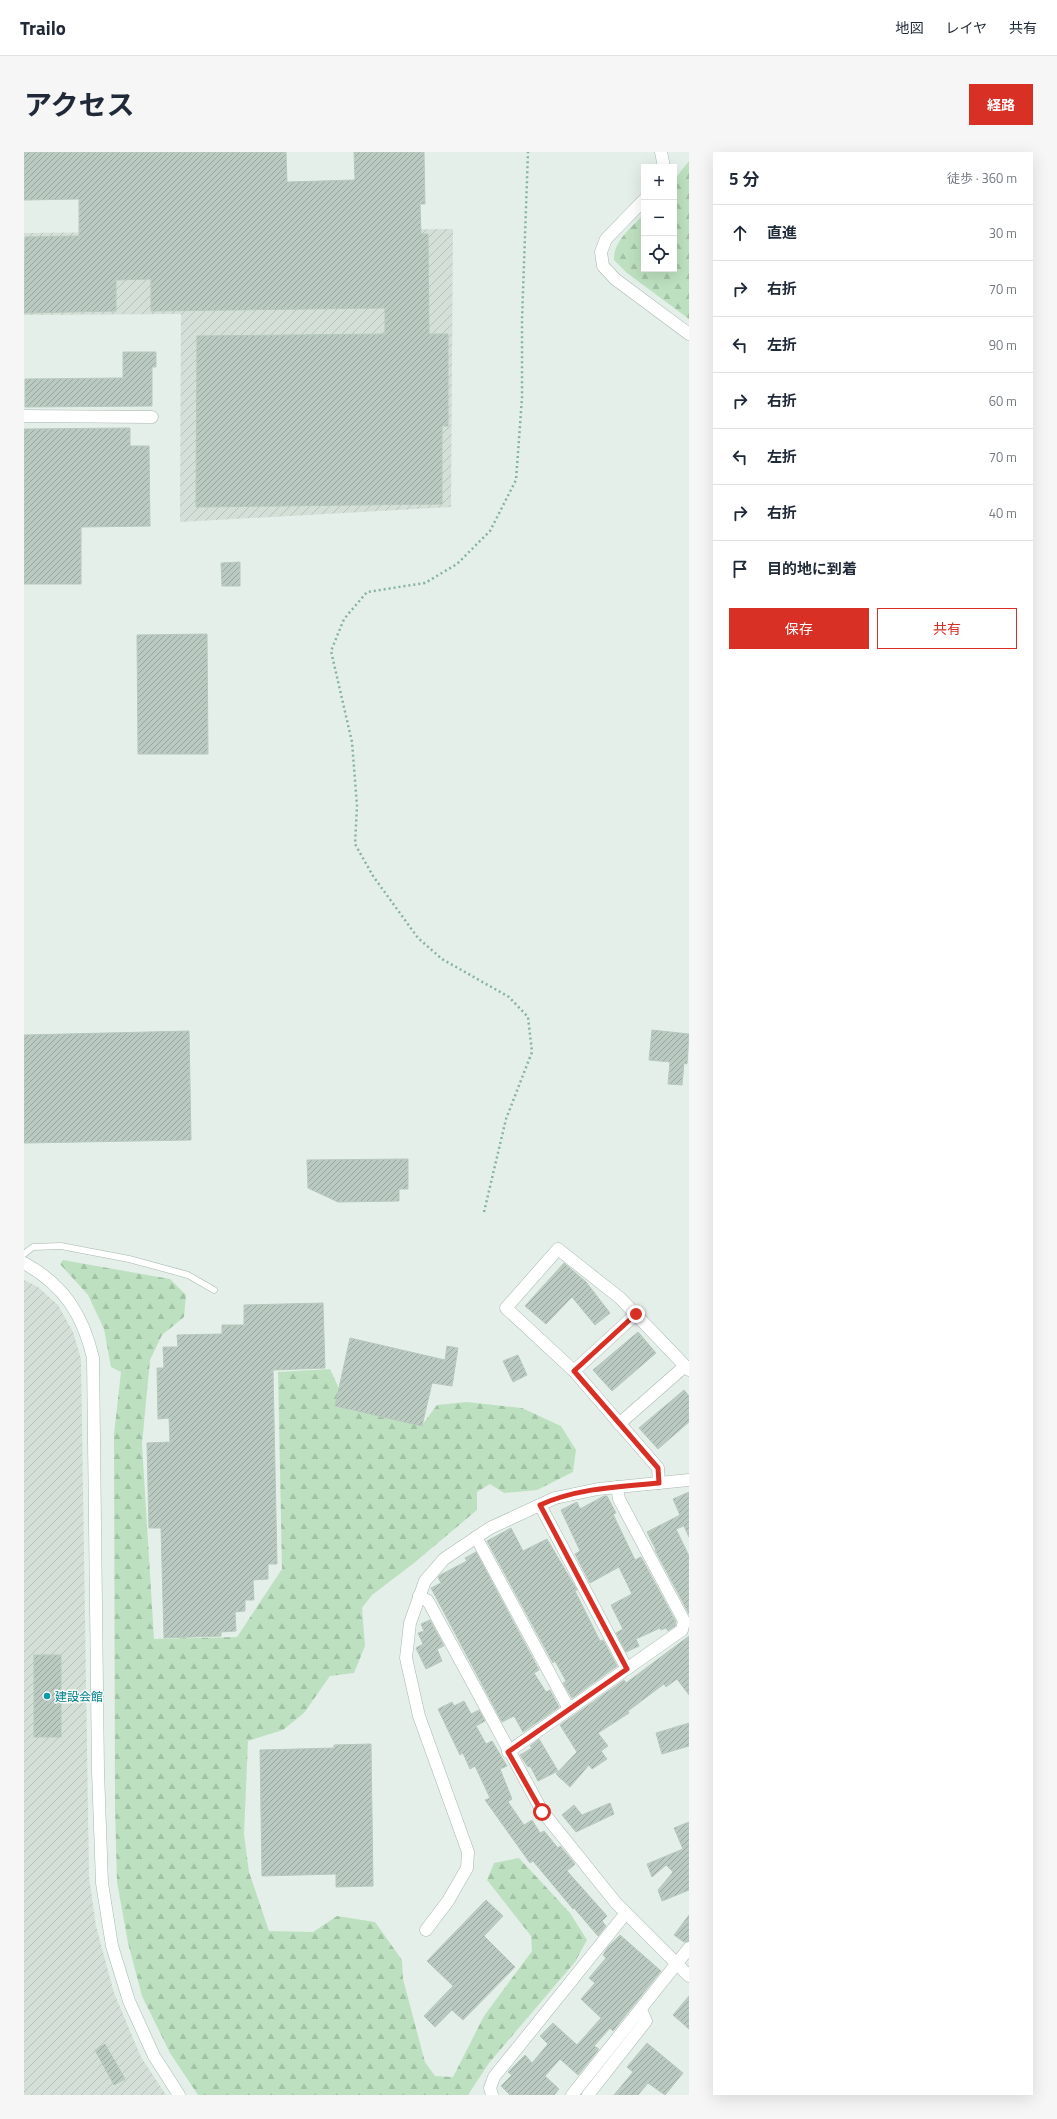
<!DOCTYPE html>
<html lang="ja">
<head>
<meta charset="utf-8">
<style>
  :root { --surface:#fff; --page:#f6f6f7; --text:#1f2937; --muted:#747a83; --line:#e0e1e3; --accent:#d93025 }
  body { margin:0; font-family:"Titillium Web","Noto Sans JP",sans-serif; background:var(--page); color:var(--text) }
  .controls { position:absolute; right:12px; top:12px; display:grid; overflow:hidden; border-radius:0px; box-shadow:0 4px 16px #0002 }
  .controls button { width:36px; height:36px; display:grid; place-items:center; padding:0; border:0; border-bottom:1px solid var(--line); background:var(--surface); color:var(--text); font:20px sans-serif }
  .stop { position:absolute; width:12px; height:12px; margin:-9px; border:3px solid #d93025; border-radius:50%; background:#fff }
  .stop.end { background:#d93025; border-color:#fff; box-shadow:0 1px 4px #0008 }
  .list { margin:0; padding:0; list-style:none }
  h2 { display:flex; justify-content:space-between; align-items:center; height:52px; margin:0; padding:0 16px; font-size:17px }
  h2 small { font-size:13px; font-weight:400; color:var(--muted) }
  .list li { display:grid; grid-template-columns:26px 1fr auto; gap:12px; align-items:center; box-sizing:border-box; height:56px; padding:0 16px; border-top:1px solid var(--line) }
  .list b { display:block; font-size:15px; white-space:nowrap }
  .list em { font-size:13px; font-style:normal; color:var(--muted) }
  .actions { display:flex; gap:8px; padding:12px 16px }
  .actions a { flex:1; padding:9px 0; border:1px solid var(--accent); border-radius:0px; text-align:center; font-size:14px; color:var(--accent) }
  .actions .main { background:var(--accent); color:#fff }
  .icon { flex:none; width:22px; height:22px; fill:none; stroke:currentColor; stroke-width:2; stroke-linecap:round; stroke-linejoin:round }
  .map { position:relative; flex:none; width:665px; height:1943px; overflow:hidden; border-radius:0px }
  header { display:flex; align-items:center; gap:24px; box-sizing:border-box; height:56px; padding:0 20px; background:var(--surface); border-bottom:1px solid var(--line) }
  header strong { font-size:19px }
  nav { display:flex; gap:22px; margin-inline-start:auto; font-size:14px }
  .intro { display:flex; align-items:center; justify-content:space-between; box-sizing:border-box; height:96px; padding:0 24px }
  h1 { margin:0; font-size:28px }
  .button { padding:10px 18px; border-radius:0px; background:var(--accent); color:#fff; font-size:14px; font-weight:700 }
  main { display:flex; gap:24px; padding:0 24px }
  aside { flex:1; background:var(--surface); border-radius:0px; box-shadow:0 4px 16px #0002 }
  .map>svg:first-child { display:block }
  .industrial { fill:url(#industrial-furrows) }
  .forest { fill:url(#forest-firs) }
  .building { fill:url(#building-hatch); stroke:#b7c9be }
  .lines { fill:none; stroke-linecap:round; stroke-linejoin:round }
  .lane-casing { stroke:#a7b8af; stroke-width:7 }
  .street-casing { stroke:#a7b8af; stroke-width:13 }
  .secondary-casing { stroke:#a3bcae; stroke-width:13 }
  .path { stroke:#84b49c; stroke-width:2.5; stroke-dasharray:2 3; stroke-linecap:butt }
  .lane { stroke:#fff; stroke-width:6 }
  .street { stroke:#fff; stroke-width:12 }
  .secondary { stroke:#fff; stroke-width:12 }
  .route { stroke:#d93025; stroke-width:5 }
  .culture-dot { fill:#0f9aa8; stroke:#f6fbf8; stroke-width:1.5 }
  .labels { text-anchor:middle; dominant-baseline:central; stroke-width:3; stroke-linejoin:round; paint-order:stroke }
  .culture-label { font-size:12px; fill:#0d838f; stroke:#f6fbf8; text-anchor:start }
</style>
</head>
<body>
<header>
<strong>Trailo</strong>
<nav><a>地図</a><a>レイヤ</a><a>共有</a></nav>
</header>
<div class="intro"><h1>アクセス</h1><a class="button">経路</a></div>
<main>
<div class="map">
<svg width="665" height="1943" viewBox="0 0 665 1943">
  <defs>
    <pattern id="industrial-furrows" width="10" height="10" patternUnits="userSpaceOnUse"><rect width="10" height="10" fill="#d3dfd7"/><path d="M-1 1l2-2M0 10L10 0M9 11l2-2" fill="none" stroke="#b5c1b9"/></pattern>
    <pattern id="forest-firs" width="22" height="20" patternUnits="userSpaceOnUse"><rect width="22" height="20" fill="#bde1c0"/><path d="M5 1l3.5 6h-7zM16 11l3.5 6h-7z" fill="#a2c2a6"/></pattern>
    <pattern id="building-hatch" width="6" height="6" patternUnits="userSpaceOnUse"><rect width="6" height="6" fill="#bacac1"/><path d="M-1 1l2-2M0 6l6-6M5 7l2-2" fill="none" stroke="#97a69e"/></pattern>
  </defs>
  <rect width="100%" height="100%" fill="#e5efe9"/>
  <g class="industrial">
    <path d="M429 77 427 355 156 370 157 162 0 163V81Z"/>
    <path d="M0 1128 14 1135 34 1153 49 1180 57 1207 65 1725 72 1774 90 1841 117 1905 142 1943H0Z"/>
  </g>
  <g class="forest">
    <path d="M665 9V167L603 121 590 108C589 89 608 75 620 62V117H650V28Z"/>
    <path d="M39 1108 146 1127 162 1143 160 1165 138 1183 126 1208 118 1292 130 1487 213 1485 258 1417 254 1220 306 1217 325 1258 398 1273 413 1253 443 1250 498 1256 537 1274 552 1298 549 1320 513 1338 480 1341 466 1332 453 1340V1358L390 1411 348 1443 338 1456 341 1494 330 1521 306 1524 280 1561 259 1578 224 1589 220 1682 225 1720 245 1779 289 1780 313 1764 351 1770 378 1808 379 1827 401 1910 411 1924 429 1925 460 1864 508 1799 507 1784 463 1728 470 1711 495 1706 546 1761 563 1788 551 1810 465 1911 444 1943H174L146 1901 118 1844 104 1791 93 1730 91 1659 90 1282 97 1220 87 1215 80 1177 64 1143 36 1112Z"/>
  </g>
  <g class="building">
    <path d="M0 0H262L263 30 331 28 330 0H400L401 52H396L397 82H404L405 182H424V274H418V352L172 355 173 184 361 182V156L127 159V127L92 128V159L0 161 1 85 55 84V47L0 48Z"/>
    <path d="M99 200H132V215H128V254L1 255V227L99 226Z"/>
    <path d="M106 276V294H125L126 374 57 375V432H0V277Z"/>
    <path d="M216 410V434H198L197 411Z"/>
    <path d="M183 482 184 602H114L113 483Z"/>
    <path d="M628 878 665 882 663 912 660 911 658 933 644 932 646 910 625 908Z"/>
    <path d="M165 879 167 988 0 991V883Z"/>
    <path d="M384 1007V1037H375V1049L314 1050 284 1036 283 1008Z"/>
    <path d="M540 1111 562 1130 586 1161 571 1173 548 1145 522 1172 501 1154Z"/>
    <path d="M299 1151 301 1216 249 1218 253 1412H244V1427L229 1428 230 1448H221V1459L211 1460 212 1479 197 1480V1484L140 1486 137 1376H125L123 1291 146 1290 145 1266 134 1267 133 1216H140L139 1195H154L153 1183 198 1182V1173H220V1153Z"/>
    <path d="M614 1180 632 1201 588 1239 569 1218Z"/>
    <path d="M326 1186 421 1208 423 1194 434 1196 428 1234 408 1231 398 1274 311 1254Z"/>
    <path d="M494 1203 503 1223 489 1230 479 1209Z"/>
    <path d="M660 1238 665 1244V1270L634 1297 615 1276Z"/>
    <path d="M665 1340V1385L660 1374 652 1377 665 1404V1462L631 1398H632L623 1380 656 1363 649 1347Z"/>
    <path d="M580 1344H583L592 1361 589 1362 611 1408 617 1405 652 1470 651 1474 644 1479 642 1476 637 1478 636 1476 612 1487 615 1494 602 1500 592 1481 599 1477 587 1453 608 1442 595 1415 566 1431 551 1402 556 1399 537 1358 553 1350 556 1357Z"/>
    <path d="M487 1376 499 1399 523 1387 553 1438 551 1439 576 1489 579 1488 593 1514 548 1546 539 1531 542 1529 531 1509 529 1511 463 1389Z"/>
    <path d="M452 1400 515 1518 510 1521 522 1540 526 1538 535 1555 499 1580 490 1564 478 1570 407 1436 417 1431 414 1425 416 1423 443 1409 441 1406Z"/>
    <path d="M406 1468 420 1494 413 1497 418 1509 402 1517 392 1496 399 1492 394 1481 400 1479 397 1472Z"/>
    <path d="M665 1484V1543L653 1527 642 1535 640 1532 604 1559 605 1561 574 1581 584 1594 577 1599 583 1607 568 1617 565 1613 546 1635 532 1622 553 1600 536 1573 600 1528 602 1531Z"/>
    <rect x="10" y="1503" width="27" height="82"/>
    <path d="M440 1549 447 1562 455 1558 461 1569 452 1574 462 1592 468 1589 483 1614 476 1617 488 1647 484 1650 500 1673 508 1668 516 1681 520 1679 534 1696 536 1694 551 1712 543 1719 583 1764 578 1769 582 1774 574 1784 550 1756 549 1757 509 1709 506 1711 461 1648 466 1646 451 1614 446 1617 439 1601 436 1603 414 1557 428 1550 430 1554Z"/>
    <path d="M665 1571V1594L638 1602 632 1581Z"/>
    <path d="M515 1587 534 1619 514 1629 506 1614 504 1615 496 1603 508 1596 506 1594Z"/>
    <path d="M347 1592 349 1734 312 1735V1722L238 1724 236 1598 310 1596V1593Z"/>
    <path d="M586 1651 590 1662 552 1680 538 1663 550 1653 558 1663Z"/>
    <path d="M665 1670V1738L638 1749 634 1738 649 1720 642 1713 628 1725 623 1712 659 1697 650 1676Z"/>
    <path d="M462 1748 479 1764 460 1784 491 1815 439 1868 428 1858 411 1875 400 1864 429 1834 403 1809Z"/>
    <path d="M665 1763V1789L660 1790 650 1783Z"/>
    <path d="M596 1783 637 1819 589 1879 586 1876 570 1894 575 1897 554 1923 536 1907 521 1924 535 1937 530 1943H486L477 1934 488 1923 484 1920 501 1903 508 1911 524 1892 516 1884 529 1871 553 1893 577 1866 557 1847 571 1831 565 1826 582 1806 579 1803 584 1795Z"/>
    <path d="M665 1844V1877L649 1863Z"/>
    <path d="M623 1891 659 1921 641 1943 624 1931 614 1943H590L609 1920 603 1915Z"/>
    <path d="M81 1892 101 1927 90 1933 71 1898Z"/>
  </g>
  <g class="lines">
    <g class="lane-casing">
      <path id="lane" d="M0 1102 9 1095 37 1094 105 1107 164 1123 190 1138"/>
    </g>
    <g class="street-casing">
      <g id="street">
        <path d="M637 0 640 15"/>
        <path d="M620 48 582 87 577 100 579 114 591 127 665 182"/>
        <path d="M0 264 128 265"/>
        <path d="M550 1219 612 1162"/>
        <path d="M595 1272 661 1214"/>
        <path d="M635 1331 634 1316 550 1219 482 1156 534 1097 596 1146 665 1218"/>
        <path d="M516 1353 603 1517"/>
        <path d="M452 1385 545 1557"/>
        <path d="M395 1444 404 1449 518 1659 592 1751 665 1824"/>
        <path d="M484 1600 658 1478 660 1469 595 1347 593 1335"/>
        <path d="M402 1778 424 1749 443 1716 444 1700 395 1564 382 1506 386 1471 401 1429 420 1407 466 1376 531 1346 574 1337 665 1328"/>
        <path d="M468 1943 466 1936 470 1925 602 1761"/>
        <path d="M548 1943 665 1796"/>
        <path d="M564 1943 622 1869 617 1858"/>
      </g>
    </g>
    <g class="secondary-casing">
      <path id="secondary" d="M0 1111C40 1133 59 1163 69 1206L74 1619 78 1731 88 1794 105 1849 130 1904 155 1943"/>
    </g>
    <path class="path" d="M460 1060 482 967 508 900 504 865 485 845 418 807 394 786 349 724 331 692 333 654 328 590 307 499 320 467 343 440 401 431 433 412 466 379 492 328 498 246V167L504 0"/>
    <use href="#lane" class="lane"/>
    <use href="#street" class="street"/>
    <use href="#secondary" class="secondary"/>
  </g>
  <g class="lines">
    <path class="route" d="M518 1660 484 1600 603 1517 516 1353C553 1336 595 1335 635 1331L634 1316 550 1219 612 1162"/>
  </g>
  <circle class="culture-dot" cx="23" cy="1544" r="4"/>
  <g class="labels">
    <g class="culture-label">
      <text x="31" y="1544">建設会館</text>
    </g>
  </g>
</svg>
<div class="controls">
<button>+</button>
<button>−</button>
<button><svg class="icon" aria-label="locate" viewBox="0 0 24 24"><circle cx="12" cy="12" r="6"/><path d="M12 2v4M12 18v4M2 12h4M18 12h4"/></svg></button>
</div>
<div class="stop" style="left:518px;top:1660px"></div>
<div class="stop end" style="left:612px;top:1162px"></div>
</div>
<aside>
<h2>5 分<small>徒歩 · 360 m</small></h2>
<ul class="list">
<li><svg class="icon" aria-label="ahead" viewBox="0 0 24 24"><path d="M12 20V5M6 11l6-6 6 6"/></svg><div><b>直進</b></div><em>30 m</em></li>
<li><svg class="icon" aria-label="right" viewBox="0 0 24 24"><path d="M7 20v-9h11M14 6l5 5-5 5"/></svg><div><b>右折</b></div><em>70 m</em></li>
<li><svg class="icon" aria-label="left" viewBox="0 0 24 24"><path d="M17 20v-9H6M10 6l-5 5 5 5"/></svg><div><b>左折</b></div><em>90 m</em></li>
<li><svg class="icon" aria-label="right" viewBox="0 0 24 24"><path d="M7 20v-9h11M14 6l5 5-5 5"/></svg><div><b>右折</b></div><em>60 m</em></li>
<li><svg class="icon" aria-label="left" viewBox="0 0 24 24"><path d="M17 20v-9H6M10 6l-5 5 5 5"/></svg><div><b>左折</b></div><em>70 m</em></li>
<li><svg class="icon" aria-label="right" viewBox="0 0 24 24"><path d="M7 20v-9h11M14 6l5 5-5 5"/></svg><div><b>右折</b></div><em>40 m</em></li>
<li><svg class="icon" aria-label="arrive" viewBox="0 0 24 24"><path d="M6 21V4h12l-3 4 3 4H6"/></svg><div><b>目的地に到着</b></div></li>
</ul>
<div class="actions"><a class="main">保存</a><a>共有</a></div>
</aside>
</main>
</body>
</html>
